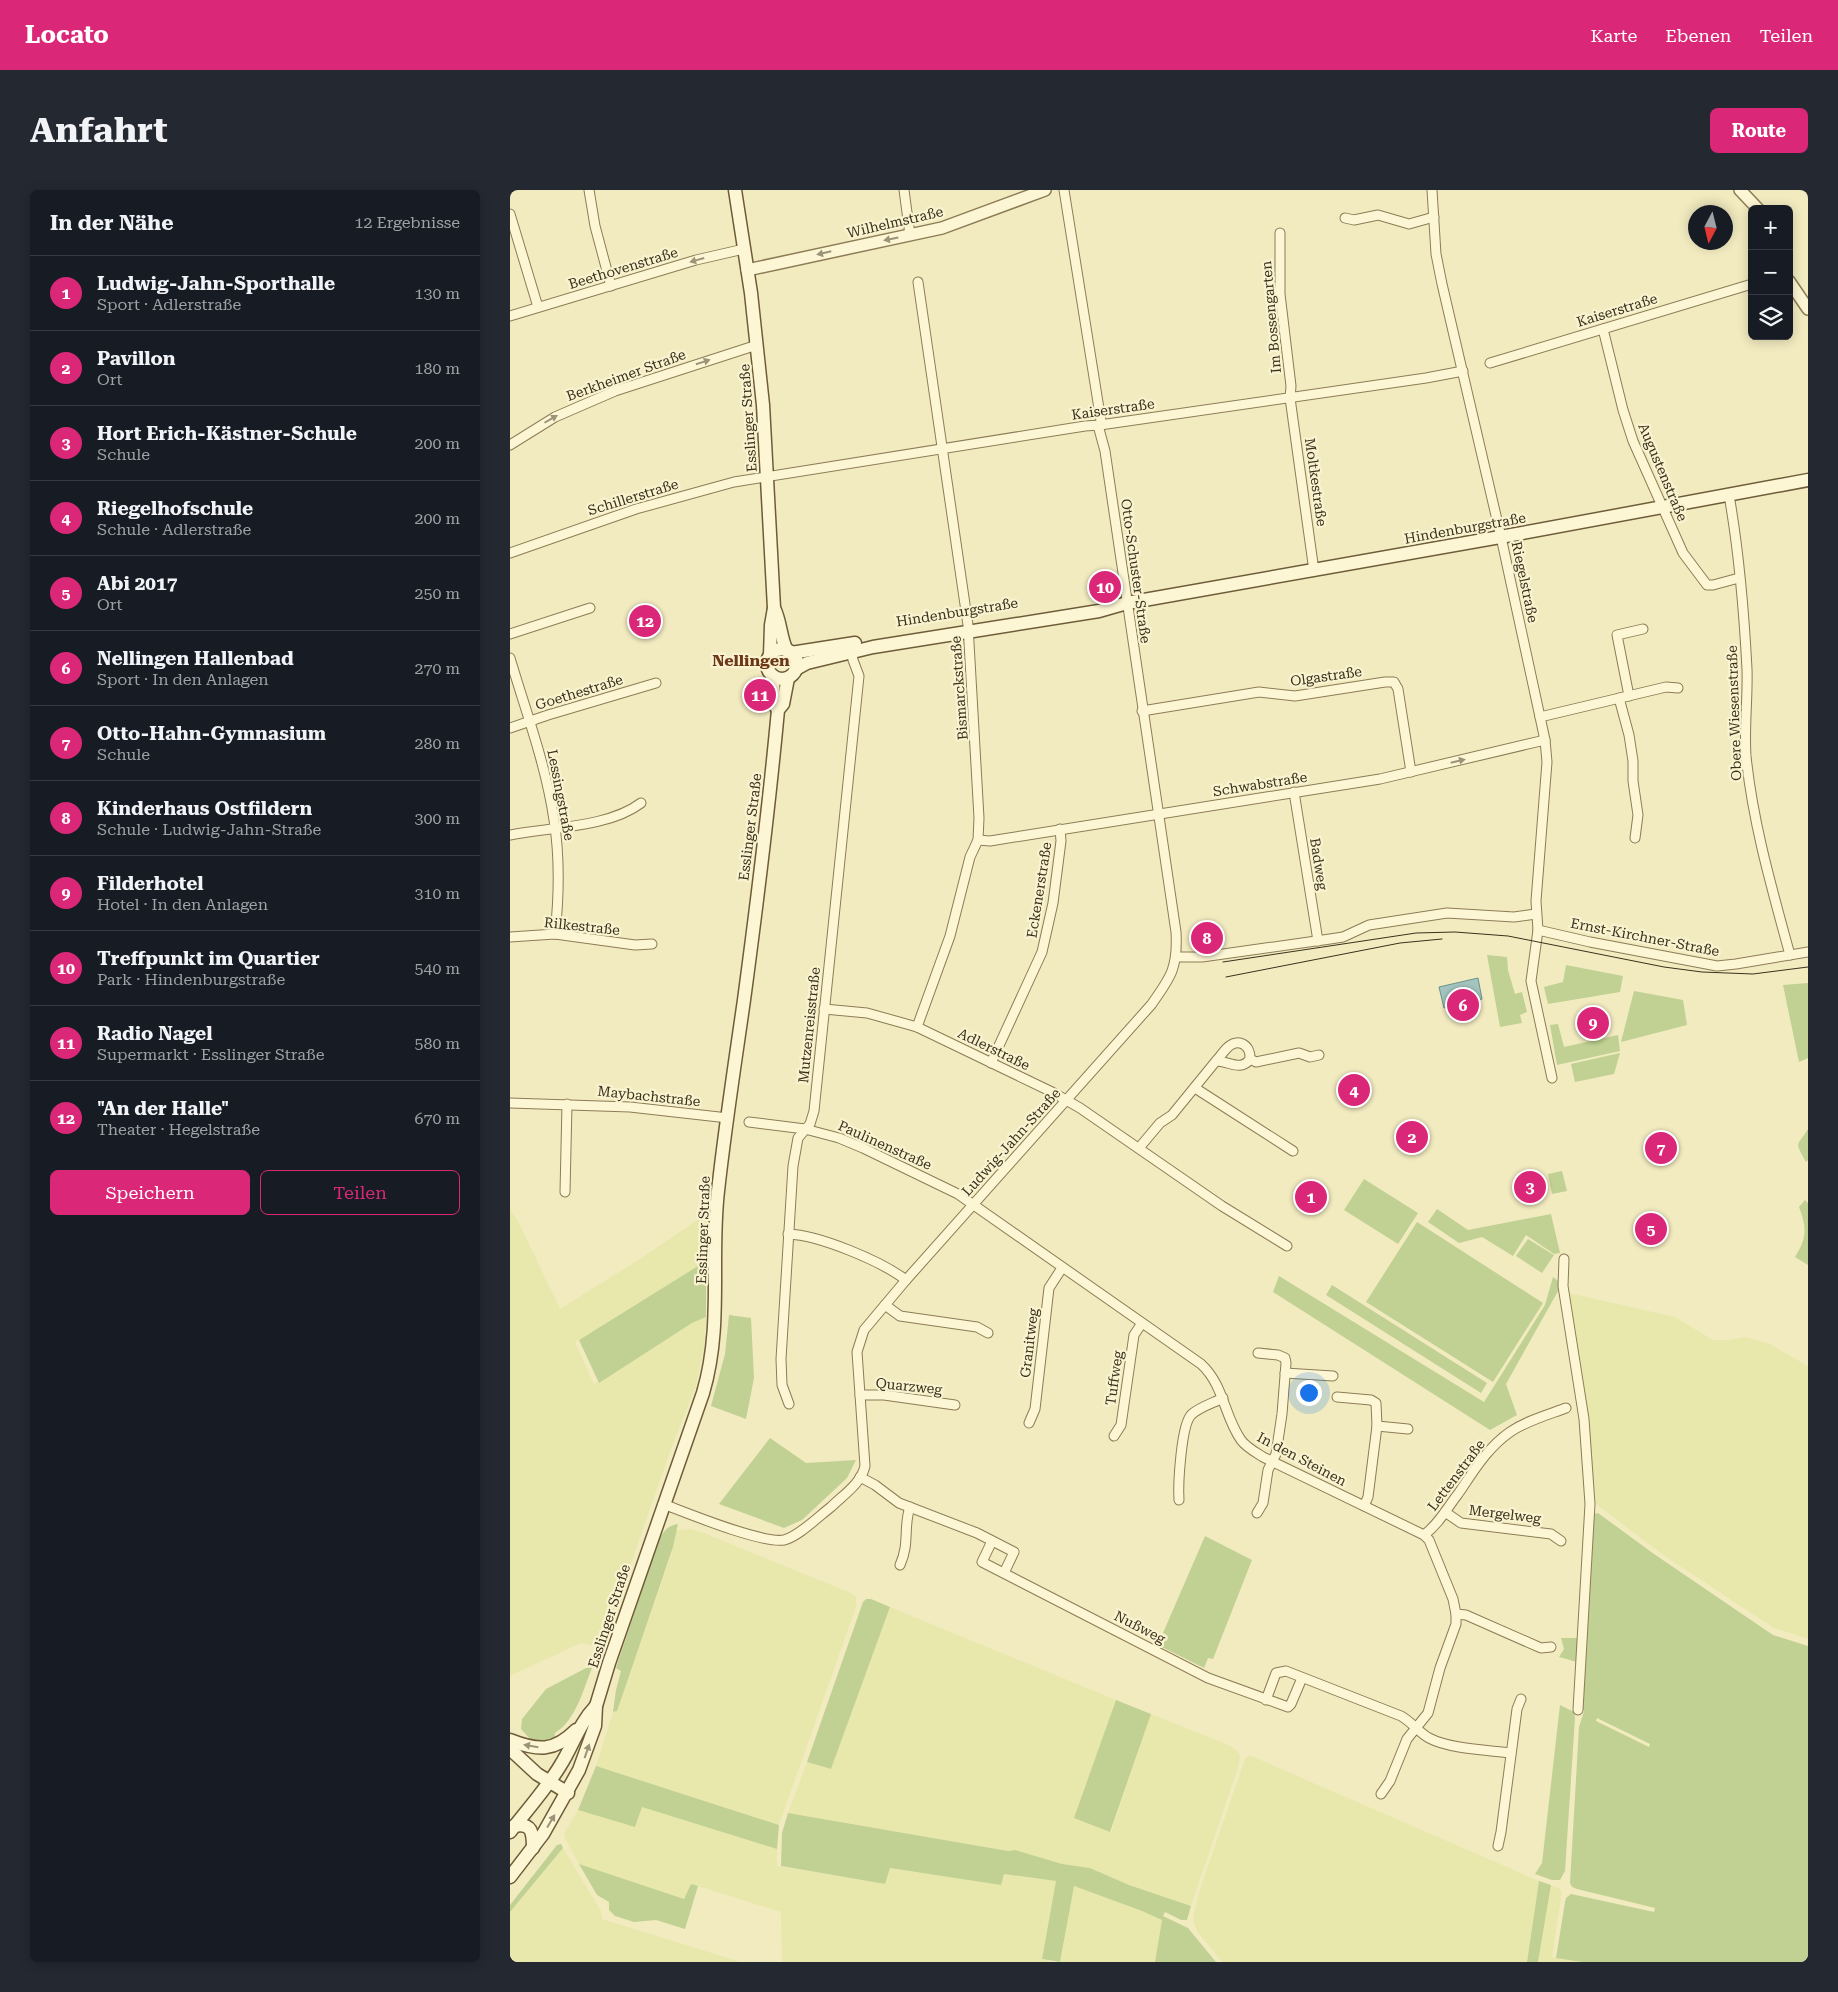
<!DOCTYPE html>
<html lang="de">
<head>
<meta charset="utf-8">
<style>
  :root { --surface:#171b24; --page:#242831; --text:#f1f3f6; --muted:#9ea1a6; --line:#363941; --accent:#db2777 }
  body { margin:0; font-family:"Roboto Serif",serif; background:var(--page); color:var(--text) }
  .controls { position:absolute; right:15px; top:15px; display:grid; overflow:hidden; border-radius:8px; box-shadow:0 2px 12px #0003 }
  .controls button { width:45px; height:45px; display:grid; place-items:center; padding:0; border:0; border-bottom:1px solid var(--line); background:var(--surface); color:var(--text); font:25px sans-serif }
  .compass { position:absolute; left:1178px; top:15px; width:45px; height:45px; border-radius:50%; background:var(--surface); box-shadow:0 2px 12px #0003; rotate:187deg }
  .you { position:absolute; left:798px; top:1202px; width:18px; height:18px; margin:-12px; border:4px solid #fff; border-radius:50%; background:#1a73e8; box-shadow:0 0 0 8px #1a73e833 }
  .badge { display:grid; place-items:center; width:32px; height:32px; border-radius:50%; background:var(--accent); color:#fff; font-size:16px; font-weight:700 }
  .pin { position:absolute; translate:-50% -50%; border:2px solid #fff; box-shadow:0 1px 5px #0006 }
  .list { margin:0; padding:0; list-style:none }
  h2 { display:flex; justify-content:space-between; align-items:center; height:65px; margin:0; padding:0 20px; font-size:21px }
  h2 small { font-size:16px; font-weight:400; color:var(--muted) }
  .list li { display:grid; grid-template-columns:32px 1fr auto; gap:15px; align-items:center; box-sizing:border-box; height:75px; padding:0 20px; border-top:1px solid var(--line) }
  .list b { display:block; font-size:19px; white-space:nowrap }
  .list p { margin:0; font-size:16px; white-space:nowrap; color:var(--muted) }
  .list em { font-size:16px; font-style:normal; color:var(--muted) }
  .actions { display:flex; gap:10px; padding:15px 20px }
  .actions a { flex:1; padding:11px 0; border:1px solid var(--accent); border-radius:8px; text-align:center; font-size:18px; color:var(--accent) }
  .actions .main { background:var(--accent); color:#fff }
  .icon { flex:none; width:28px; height:28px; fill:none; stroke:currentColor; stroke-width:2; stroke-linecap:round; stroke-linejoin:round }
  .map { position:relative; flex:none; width:1298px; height:1772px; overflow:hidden; border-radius:8px }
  header { display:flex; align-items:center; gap:30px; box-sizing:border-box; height:70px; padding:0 25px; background:var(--accent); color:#fff }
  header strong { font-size:24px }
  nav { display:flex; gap:28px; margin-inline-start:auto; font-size:18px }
  .intro { display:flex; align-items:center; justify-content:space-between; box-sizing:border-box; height:120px; padding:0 30px }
  h1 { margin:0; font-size:35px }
  .button { padding:12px 22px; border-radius:8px; background:var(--accent); color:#fff; font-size:18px; font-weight:700 }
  main { display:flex; gap:30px; padding:0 30px }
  aside { flex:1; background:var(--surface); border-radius:8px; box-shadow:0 2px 12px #0003 }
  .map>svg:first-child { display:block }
  .farmland { fill:#e8e8ad }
  .green { fill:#c0d193; fill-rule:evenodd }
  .water { fill:#a3c4bf; stroke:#69938f }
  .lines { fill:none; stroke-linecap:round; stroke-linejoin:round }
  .minor-casing { stroke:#8d7c56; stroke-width:11 }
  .tertiary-casing { stroke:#8d7c56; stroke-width:14 }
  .secondary-casing { stroke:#6e5c39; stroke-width:15 }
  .minor { stroke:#fcf6d4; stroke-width:9 }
  .tertiary { stroke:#fcf6d4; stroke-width:11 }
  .secondary { stroke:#fcf6d4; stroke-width:12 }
  .tram { stroke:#3b301c; stroke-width:1 }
  .oneway { fill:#9c9378 }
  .labels { text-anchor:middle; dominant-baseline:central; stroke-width:4.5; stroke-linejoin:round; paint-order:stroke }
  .street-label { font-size:14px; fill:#3b301c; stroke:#f9f3d0 }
  .quarter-label { font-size:16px; font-weight:bold; fill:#6c3617; stroke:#f9f3d0 }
</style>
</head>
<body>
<header>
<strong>Locato</strong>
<nav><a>Karte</a><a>Ebenen</a><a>Teilen</a></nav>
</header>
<div class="intro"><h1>Anfahrt</h1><a class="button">Route</a></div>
<main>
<aside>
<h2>In der Nähe<small>12 Ergebnisse</small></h2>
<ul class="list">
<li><span class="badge">1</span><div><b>Ludwig-Jahn-Sporthalle</b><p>Sport · Adlerstraße</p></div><em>130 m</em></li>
<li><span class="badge">2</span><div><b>Pavillon</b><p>Ort</p></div><em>180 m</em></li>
<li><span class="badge">3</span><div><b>Hort Erich-Kästner-Schule</b><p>Schule</p></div><em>200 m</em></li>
<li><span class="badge">4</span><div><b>Riegelhofschule</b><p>Schule · Adlerstraße</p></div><em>200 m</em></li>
<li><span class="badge">5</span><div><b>Abi 2017</b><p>Ort</p></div><em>250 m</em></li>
<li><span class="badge">6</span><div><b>Nellingen Hallenbad</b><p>Sport · In den Anlagen</p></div><em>270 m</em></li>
<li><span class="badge">7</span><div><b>Otto-Hahn-Gymnasium</b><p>Schule</p></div><em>280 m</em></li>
<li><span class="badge">8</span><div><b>Kinderhaus Ostfildern</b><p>Schule · Ludwig-Jahn-Straße</p></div><em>300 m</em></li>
<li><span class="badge">9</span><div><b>Filderhotel</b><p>Hotel · In den Anlagen</p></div><em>310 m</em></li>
<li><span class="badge">10</span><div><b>Treffpunkt im Quartier</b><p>Park · Hindenburgstraße</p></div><em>540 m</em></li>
<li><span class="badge">11</span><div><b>Radio Nagel</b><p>Supermarkt · Esslinger Straße</p></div><em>580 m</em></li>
<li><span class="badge">12</span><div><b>&quot;An der Halle&quot;</b><p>Theater · Hegelstraße</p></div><em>670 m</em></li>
</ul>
<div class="actions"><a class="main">Speichern</a><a>Teilen</a></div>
</aside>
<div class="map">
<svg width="1298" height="1772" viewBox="0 0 1298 1772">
  <rect width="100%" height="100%" fill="#f2ebc0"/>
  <g class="farmland">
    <path d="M0 1019 8 1031 50 1119 130 1069 196 1024V1071L65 1152 84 1194 182 1133 196 1127 194 1157 186 1196 161 1259 106 1416 90 1457 71 1453 0 1486Z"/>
    <path d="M1059 1103 1165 1127 1203 1150H1219L1236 1147 1260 1154 1298 1176V1449L1264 1438 1153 1365 1086 1314Z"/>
    <path d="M181 1339 194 1343 341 1403 346 1407V1417L269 1635 86 1576 103 1522 107 1521 161 1365 166 1340Z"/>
    <path d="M380 1417 606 1510 565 1628 601 1642 641 1524 721 1556 728 1562 730 1566 728 1578 681 1716 619 1695 580 1678 552 1674 505 1660 498 1661 278 1623 297 1572 321 1579Z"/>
    <path d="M739 1565 1029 1691 1017 1772H712L687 1741 684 1734 683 1726 691 1696 735 1569Z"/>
    <path d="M132 1616 267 1659V1676L375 1694 380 1678 490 1694 493 1684 546 1691 532 1769 542 1772H272L271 1722 181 1694 174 1709 69 1674 55 1648 54 1644 68 1620 125 1637Z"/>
    <path d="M53 1658 91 1721 92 1729 231 1772H0V1722Z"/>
    <path d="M1041 1695 1050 1699 1052 1702 1042 1767 1072 1772H1028Z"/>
    <path d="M563 1696 632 1721 652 1730 645 1772H550Z"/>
  </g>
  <g class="green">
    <path d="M604 388 606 403 586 406 584 391Z"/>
    <path d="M977 765 997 767 998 780 1005 804 1012 802 1017 822 1010 825 1012 833 990 837Z"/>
    <path d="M1056 775 1113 786 1110 802 1038 814 1034 797 1053 792Z"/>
    <path d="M1298 793V868L1289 872 1273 795Z"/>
    <path d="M1124 801 1173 810 1177 835 1111 852Z"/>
    <path d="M1048 834 1054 857 1108 845 1110 861 1047 875 1040 835Z"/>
    <path d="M1110 863 1104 884 1065 892 1061 874Z"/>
    <path d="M1298 939V970L1296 972C1284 950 1287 957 1298 939Z"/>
    <path d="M1052 981 1057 1001 1042 1004 1038 984Z"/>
    <path d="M854 989 908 1023 888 1054 834 1020Z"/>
    <path d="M1295 1010 1298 1013V1075L1285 1067C1297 1048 1297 1038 1289 1017Z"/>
    <path d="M927 1019 958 1040 1041 1024 1050 1063 1044 1064 1016 1045 1003 1066 972 1047 949 1053 918 1032Z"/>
    <path d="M907 1032 1033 1113 983 1192 856 1112Z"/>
    <path d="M1018 1049 1044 1065 1032 1083 1006 1066Z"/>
    <path d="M196 1071V1127L182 1133 89 1193 69 1150Z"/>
    <path d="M769 1086 974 1212 1035 1115 1043 1087 1052 1094 996 1194 1007 1225 980 1240 763 1102Z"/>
    <path d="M822 1095 977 1193 971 1203 816 1105Z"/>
    <path d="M219 1125 241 1128 244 1188 236 1229 201 1216 215 1164Z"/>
    <path d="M260 1248 296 1273 346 1270 337 1288 292 1330 274 1338 209 1314Z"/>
    <path d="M1088 1323 1144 1364 1263 1445 1298 1456V1772H1072L1046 1768 1055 1712 1056 1708 1061 1704 1144 1722 1145 1718 1067 1699 1062 1697 1060 1693 1069 1537 1074 1521 1071 1517 1083 1324ZM1087 1528 1140 1554 1139 1557 1086 1531Z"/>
    <path d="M168 1334 163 1357 115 1498 107 1521 103 1522 106 1500 111 1481 106 1478 147 1355C152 1344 155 1336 168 1334Z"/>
    <path d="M695 1346 742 1370 703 1469 698 1468 694 1478 652 1457 657 1445 653 1443Z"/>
    <path d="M356 1409H361L380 1417 321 1579 297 1572 353 1412Z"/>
    <path d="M1051 1448H1069L1067 1472 1049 1467 1054 1459Z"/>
    <path d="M78 1477 82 1478C73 1500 66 1530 45 1543L44 1549 31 1551 20 1549 11 1539 12 1529 36 1499Z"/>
    <path d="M606 1510 641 1524 600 1642 564 1628Z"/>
    <path d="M1050 1515 1064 1522 1065 1528 1055 1681 1050 1690H1042L1025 1684 1032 1673Z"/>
    <path d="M86 1576 269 1635 267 1659 132 1617 125 1637 68 1620Z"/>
    <path d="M278 1623 498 1661 505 1660 552 1674 580 1678 619 1695 681 1716 677 1730H671L655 1722 653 1726 678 1738 706 1772H645L652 1730 632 1721 564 1696 550 1772 532 1769 546 1691 494 1684 491 1695 380 1678 375 1694 271 1676 272 1643Z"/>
    <path d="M51 1654 53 1658 0 1722V1715L47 1655Z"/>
    <path d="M69 1674 174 1709 181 1694 188 1696 175 1739 146 1730 124 1732 105 1726 99 1720V1712L87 1705Z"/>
    <path d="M1029 1691 1041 1695 1028 1772H1017Z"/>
  </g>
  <path class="water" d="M968 788 972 809 934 818 929 797Z"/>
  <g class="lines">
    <g class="minor-casing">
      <g id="minor">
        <path d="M79 0 85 36 101 96"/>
        <path d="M394 0 400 45"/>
        <path d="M922 0 926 64 932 94 991 347 1035 550 1037 572 1026 711 1028 740 1021 791 1042 888"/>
        <path d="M0 24 28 117"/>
        <path d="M835 28 844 30 868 25 899 34 924 27"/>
        <path d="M770 43V104L781 196 780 208 804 381"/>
        <path d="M0 126 186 70 234 59"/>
        <path d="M1093 139 1113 220 1123 251 1173 363 1197 395H1203L1229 388"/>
        <path d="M980 173 1242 94"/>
        <path d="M0 255 45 227 105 201 247 155"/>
        <path d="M1219 305C1229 362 1234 421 1237 479 1238 507 1234 537 1236 566 1243 634 1262 699 1280 765"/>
        <path d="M0 363 126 319 224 292 575 236 590 235 916 188 953 181"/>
        <path d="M0 444 80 418"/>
        <path d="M0 468C16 522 36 575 44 630 50 668 49 707 45 744"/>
        <path d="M1119 506 1107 445 1133 439"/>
        <path d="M1109 508 1119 545 1123 571V591L1128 625 1125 648"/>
        <path d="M632 521 749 502 785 506 875 492H884L888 499 901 582"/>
        <path d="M1030 527 1156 497 1168 498"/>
        <path d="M0 538 38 525 146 493"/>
        <path d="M784 602 808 751"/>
        <path d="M0 645C39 637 98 638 131 613"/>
        <path d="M468 650 480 651 870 589 1035 550"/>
        <path d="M1028 740 1080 752 1207 776 1226 774 1298 762"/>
        <path d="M0 747 45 744 125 755 142 754"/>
        <path d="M667 767H692L820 749 833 747 859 735 937 723 1004 727 1026 724"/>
        <path d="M314 819 357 823 407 837 542 902 570 918 712 1016 777 1056"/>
        <path d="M407 837 440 746 460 667 468 650 469 628 458 435 408 92"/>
        <path d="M740 869 746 872 789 863 800 867 809 865"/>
        <path d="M481 873 532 762 543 713 551 651 550 639"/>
        <path d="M685 898 783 961"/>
        <path d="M0 913 120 917 218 928"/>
        <path d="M239 932 295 939 329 948 353 958 448 1004 691 1174C714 1195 714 1226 731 1250 736 1257 745 1262 753 1267L914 1345 919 1350 943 1409 946 1424V1434L930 1478 918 1523 897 1549 880 1591 871 1604"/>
        <path d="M629 958 650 933 662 925 706 871C719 871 731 882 740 869 741 855 728 847 717 858 713 862 710 867 706 871"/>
        <path d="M55 1002 57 914"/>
        <path d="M278 1044C309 1045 371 1071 396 1090"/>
        <path d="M1054 1069 1053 1096 1074 1229 1080 1314 1068 1520"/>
        <path d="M375 1115 390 1126 467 1137 478 1143"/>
        <path d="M775 1183 823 1186"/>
        <path d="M350 1205H374L445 1215"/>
        <path d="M827 1207 861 1210 866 1213 867 1236 858 1307 854 1316"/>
        <path d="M279 1214 272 1195 271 1169 283 976 288 948 300 934 304 921 349 486 343 470 341 458"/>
        <path d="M519 1233 525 1219 539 1098 552 1078"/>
        <path d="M867 1236 898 1239"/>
        <path d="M604 1246 611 1235 624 1145 632 1133"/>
        <path d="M350 1287 365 1295 389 1313 467 1343 504 1362 494 1383"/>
        <path d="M669 1310C668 1295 671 1233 682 1224 690 1217 703 1213 713 1208"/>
        <path d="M153 1314C177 1323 252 1354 274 1350 288 1347 309 1326 321 1317 333 1305 351 1294 355 1276L347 1162 354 1140 396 1090 641 815C661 787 668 778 666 742L595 261 589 239 591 231 554 0"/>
        <path d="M935 1322 951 1333 1041 1344 1051 1351"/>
        <path d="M747 1323 753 1313 758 1280 766 1264 772 1224 776 1173 775 1168 768 1165 748 1163"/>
        <path d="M914 1345C929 1334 937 1318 948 1304 963 1282 977 1258 1000 1242 1016 1231 1037 1225 1056 1218"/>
        <path d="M482 1351 472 1372 698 1488 778 1517 781 1514 792 1488"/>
        <path d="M390 1375C400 1353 393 1337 400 1317"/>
        <path d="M946 1424 956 1425 1031 1458 1041 1457"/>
        <path d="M756 1510 766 1483 776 1481 891 1526C902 1532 909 1543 919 1548 940 1559 977 1560 1001 1563"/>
        <path d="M988 1656 991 1642 1007 1519 1011 1509"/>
      </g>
    </g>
    <g class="tertiary-casing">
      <g id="tertiary">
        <path d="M1230 0 1248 19"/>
        <path d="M237 80 432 38 535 0"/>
        <path d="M1279 91 1298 119"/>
      </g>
    </g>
    <g class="secondary-casing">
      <g id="secondary">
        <path d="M225 0 241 103 253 215 264 418 261 435 260 465"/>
        <path d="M264 418C271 432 270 447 277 461"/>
        <circle cx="272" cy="474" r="15"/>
        <path d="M281 463 345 453"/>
        <path d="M286 479 297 473 363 457 589 421 617 413 1007 344 1298 290"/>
        <path d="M263 486 264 514 268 520"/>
        <path d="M0 1550C28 1561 44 1562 66 1540"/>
        <path d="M0 1559 27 1584 58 1603"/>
        <path d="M4 1636C22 1632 23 1643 23 1658"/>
        <path d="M0 1642C17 1620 36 1599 50 1576 64 1554 68 1535 86 1516"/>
        <path d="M0 1687 33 1644 69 1580 85 1536 86 1516 99 1473 193 1203C213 1136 200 1069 208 1001 215 937 225 873 234 810 247 713 259 617 268 520L273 514 278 488"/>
      </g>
    </g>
    <use href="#minor" class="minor"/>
    <use href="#tertiary" class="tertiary"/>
    <use href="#secondary" class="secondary"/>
    <g class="tram">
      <path d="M713 772 906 743 945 742 998 746 1154 777 1192 782 1243 784 1298 777"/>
      <path d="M716 787 890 753 932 749"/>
    </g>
  </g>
  <defs><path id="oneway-solid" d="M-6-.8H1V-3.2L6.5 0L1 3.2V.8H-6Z" transform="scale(1.25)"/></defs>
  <g class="oneway">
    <use href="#oneway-solid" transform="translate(381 49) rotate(169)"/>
    <use href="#oneway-solid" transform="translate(314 63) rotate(167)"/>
    <use href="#oneway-solid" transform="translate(187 70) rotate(164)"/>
    <use href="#oneway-solid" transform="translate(193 172) rotate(-18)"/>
    <use href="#oneway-solid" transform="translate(41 229) rotate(-30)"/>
    <use href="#oneway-solid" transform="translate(948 571) rotate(-13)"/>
    <use href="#oneway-solid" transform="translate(21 1556) rotate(-170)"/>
    <use href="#oneway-solid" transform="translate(77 1561) rotate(-71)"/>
    <use href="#oneway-solid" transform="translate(41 1631) rotate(-59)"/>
  </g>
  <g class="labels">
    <g class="street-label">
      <text transform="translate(385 32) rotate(-13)">Wilhelmstraße</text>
      <text transform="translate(113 78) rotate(-17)">Beethovenstraße</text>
      <text transform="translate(1107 120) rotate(-17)">Kaiserstraße</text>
      <text transform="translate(761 127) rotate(-95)">Im Bossengarten</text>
      <text transform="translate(116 185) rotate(-20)">Berkheimer Straße</text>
      <text transform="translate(603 219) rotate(-8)">Kaiserstraße</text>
      <text transform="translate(238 228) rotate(-94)">Esslinger Straße</text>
      <text transform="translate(1153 282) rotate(67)">Augustenstraße</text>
      <text transform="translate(806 292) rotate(82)">Moltkestraße</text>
      <text transform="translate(123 307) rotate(-17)">Schillerstraße</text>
      <text transform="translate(955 338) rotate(-10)">Hindenburgstraße</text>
      <text transform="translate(626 381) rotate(82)">Otto-Schuster-Straße</text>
      <text transform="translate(1015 392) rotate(78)">Riegelstraße</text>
      <text transform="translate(447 422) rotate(-9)">Hindenburgstraße</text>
      <text transform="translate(816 486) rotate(-8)">Olgastraße</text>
      <text transform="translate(449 498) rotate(-94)">Bismarckstraße</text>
      <text transform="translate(69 502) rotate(-17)">Goethestraße</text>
      <text transform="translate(1224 523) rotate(-92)">Obere Wiesenstraße</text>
      <text transform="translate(750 594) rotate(-9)">Schwabstraße</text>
      <text transform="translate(51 605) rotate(79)">Lessingstraße</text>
      <text transform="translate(240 637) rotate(-83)">Esslinger Straße</text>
      <text transform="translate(809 674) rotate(81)">Badweg</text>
      <text transform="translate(529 700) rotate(-81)">Eckenerstraße</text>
      <text transform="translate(72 736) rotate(6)">Rilkestraße</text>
      <text transform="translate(1135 747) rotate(11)">Ernst-Kirchner-Straße</text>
      <text transform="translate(299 835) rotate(-84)">Mutzenreisstraße</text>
      <text transform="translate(484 859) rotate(26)">Adlerstraße</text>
      <text transform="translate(139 906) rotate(6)">Maybachstraße</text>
      <text transform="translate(501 952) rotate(-48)">Ludwig-Jahn-Straße</text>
      <text transform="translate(375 955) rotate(24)">Paulinenstraße</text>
      <text transform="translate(193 1040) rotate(-88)">Esslinger Straße</text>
      <text transform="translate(519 1153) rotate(-83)">Granitweg</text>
      <text transform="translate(604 1188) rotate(-82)">Tuffweg</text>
      <text transform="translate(399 1196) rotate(6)">Quarzweg</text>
      <text transform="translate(792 1269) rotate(28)">In den Steinen</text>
      <text transform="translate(946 1285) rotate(-53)">Lettenstraße</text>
      <text transform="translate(995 1324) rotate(7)">Mergelweg</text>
      <text transform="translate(99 1426) rotate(-72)">Esslinger Straße</text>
      <text transform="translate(630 1437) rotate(27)">Nußweg</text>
    </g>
    <g class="quarter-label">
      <text x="241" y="470">Nellingen</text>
    </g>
  </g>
</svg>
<div class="controls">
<button>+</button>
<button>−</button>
<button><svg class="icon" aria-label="layers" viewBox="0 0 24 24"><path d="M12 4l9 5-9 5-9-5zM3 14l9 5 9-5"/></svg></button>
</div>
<svg class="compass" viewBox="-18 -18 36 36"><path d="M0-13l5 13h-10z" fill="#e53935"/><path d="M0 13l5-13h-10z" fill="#9ea1a6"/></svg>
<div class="you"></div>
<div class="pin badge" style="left:801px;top:1007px">1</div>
<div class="pin badge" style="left:902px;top:947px">2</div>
<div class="pin badge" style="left:1020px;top:997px">3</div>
<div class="pin badge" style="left:844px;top:900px">4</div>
<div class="pin badge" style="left:1141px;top:1039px">5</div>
<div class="pin badge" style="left:953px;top:815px">6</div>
<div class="pin badge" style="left:1151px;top:958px">7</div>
<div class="pin badge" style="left:697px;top:748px">8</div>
<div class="pin badge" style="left:1083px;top:833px">9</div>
<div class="pin badge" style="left:595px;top:397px">10</div>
<div class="pin badge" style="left:250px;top:505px">11</div>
<div class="pin badge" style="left:135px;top:431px">12</div>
</div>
</main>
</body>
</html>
